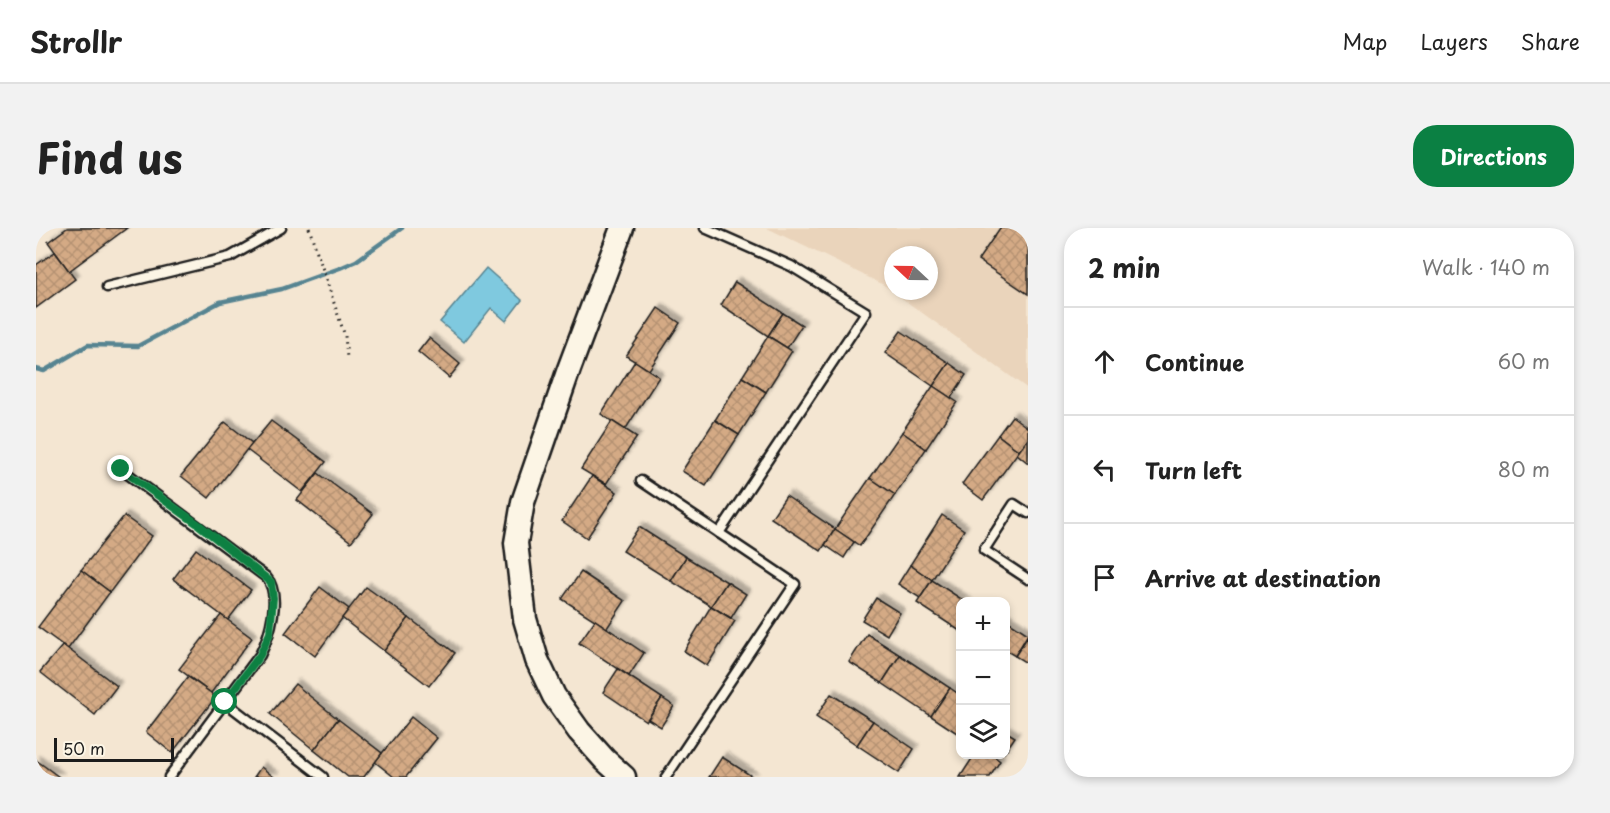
<!DOCTYPE html>
<html lang="en">
<head>
<meta charset="utf-8">
<style>
  :root { --surface:#fff; --page:#f2f2f2; --text:#222; --muted:#767676; --line:#e0e0e0; --accent:#0b8043 }
  body { margin:0; font-family:"Playpen Sans",sans-serif; background:var(--page); color:var(--text) }
  .controls { position:absolute; right:18px; bottom:18px; display:grid; overflow:hidden; border-radius:12px; box-shadow:0 3px 9px #0003 }
  .controls button { width:54px; height:54px; display:grid; place-items:center; padding:0; border:0; border-bottom:2px solid var(--line); background:var(--surface); color:var(--text); font:30px sans-serif }
  .compass { position:absolute; left:848px; top:18px; width:54px; height:54px; border-radius:50%; background:var(--surface); box-shadow:0 3px 9px #0003; rotate:292deg }
  .scale { position:absolute; left:18px; bottom:15px; width:120px; box-sizing:border-box; padding-left:6px; border:3px solid #1c1c1c; border-top:0; font-size:16px; line-height:21px; white-space:nowrap; color:#1c1c1c; -webkit-text-stroke:4px #fcf5e5; paint-order:stroke }
  .stop { position:absolute; width:18px; height:18px; margin:-14px; border:4px solid #0b8043; border-radius:50%; background:#fff }
  .stop.end { background:#0b8043; border-color:#fff; box-shadow:0 2px 6px #0008 }
  .list { margin:0; padding:0; list-style:none }
  h2 { display:flex; justify-content:space-between; align-items:center; height:78px; margin:0; padding:0 24px; font-size:26px }
  h2 small { font-size:20px; font-weight:400; color:var(--muted) }
  .list li { display:grid; grid-template-columns:39px 1fr auto; gap:18px; align-items:center; box-sizing:border-box; height:108px; padding:0 24px; border-top:2px solid var(--line) }
  .list b { display:block; font-size:22px; white-space:nowrap }
  .list em { font-size:20px; font-style:normal; color:var(--muted) }
  .icon { flex:none; width:33px; height:33px; fill:none; stroke:currentColor; stroke-width:2; stroke-linecap:round; stroke-linejoin:round }
  .map { position:relative; flex:none; width:992px; height:549px; overflow:hidden; border-radius:24px }
  header { display:flex; align-items:center; gap:36px; box-sizing:border-box; height:84px; padding:0 30px; background:var(--surface); border-bottom:2px solid var(--line) }
  header strong { font-size:28px }
  nav { display:flex; gap:33px; margin-inline-start:auto; font-size:21px }
  .intro { display:flex; align-items:center; justify-content:space-between; box-sizing:border-box; height:144px; padding:0 36px }
  h1 { margin:0; font-size:42px }
  .button { padding:15px 27px; border-radius:24px; background:var(--accent); color:#fff; font-size:21px; font-weight:700 }
  main { display:flex; gap:36px; padding:0 36px }
  aside { flex:1; background:var(--surface); border-radius:24px; box-shadow:0 3px 9px #0003 }
  .map>svg:first-child { display:block }
  .built { fill:#ead4bb; fill-rule:evenodd }
  .water { fill:#7fc9df; stroke:#578491; stroke-width:1.5 }
  .lines { fill:none; stroke-linecap:round; stroke-linejoin:round }
  .stream { stroke:#578491; stroke-width:4.5 }
  .building { fill:url(#building-cross-hatch); stroke:#1c1c1c; stroke-width:1.5; filter:url(#shadow) }
  .lane-casing { stroke:#1c1c1c; stroke-width:13 }
  .secondary-casing { stroke:#1c1c1c; stroke-width:27 }
  .path { stroke:#1c1c1c; stroke-width:3; stroke-dasharray:1.5 4.5; stroke-linecap:butt }
  .lane { stroke:#fcf5e5; stroke-width:8 }
  .secondary { stroke:#fcf5e5; stroke-width:22 }
  .route { stroke:#0b8043; stroke-width:8 }
</style>
</head>
<body>
<header>
<strong>Strollr</strong>
<nav><a>Map</a><a>Layers</a><a>Share</a></nav>
</header>
<div class="intro"><h1>Find us</h1><a class="button">Directions</a></div>
<main>
<div class="map">
<svg width="992" height="549" viewBox="0 0 992 549">
  <defs>
    <pattern id="building-cross-hatch" width="8" height="8" patternUnits="userSpaceOnUse" patternTransform="scale(1.5)"><rect width="8" height="8" fill="#d4aa85"/><path d="M0 0l8 8M0 8l8-8" fill="none" stroke="#b59272"/></pattern>
    <filter id="shadow"><feDropShadow dx="4.5" dy="-4.5" stdDeviation="1.5" flood-color="#0004"/></filter>
  </defs>
  <rect width="100%" height="100%" fill="#f4e6d2"/>
  <filter id="ink" filterUnits="userSpaceOnUse"><feTurbulence type="fractalNoise" baseFrequency=".0167" numOctaves="2"/><feDisplacementMap in="SourceGraphic" scale="12" xChannelSelector="R" yChannelSelector="G"/><feConvolveMatrix kernelMatrix="1 2 1 2 8 2 1 2 1" color-interpolation-filters="sRGB"/></filter>
  <g filter="url(#ink)">
    <path class="built" d="M731 0H992V161L846 56ZM857 27H893V63H857Z"/>
    <path class="water" d="M450 40 486 72 470 93 455 80 428 114 404 94Z"/>
    <g class="lines">
      <path class="stream" d="M0 141 8 143 52 117 102 118 184 74 246 61 304 40 320 33 366 0"/>
    </g>
    <g class="building">
      <path d="M31 0H91L33 43 12 14Z"/>
      <path d="M964 0H992V66L942 32Z"/>
      <path d="M19 24 39 51 0 80V37Z"/>
      <path d="M699 54 747 85 732 108 685 77Z"/>
      <path d="M622 80 644 95 613 142 590 128Z"/>
      <path d="M747 85 766 97 751 120 732 108Z"/>
      <path d="M865 103 913 135 897 158 849 125Z"/>
      <path d="M732 108 756 123 730 164 706 149Z"/>
      <path d="M393 110 424 136 413 150 382 124Z"/>
      <path d="M599 133 623 149 589 202 565 186Z"/>
      <path d="M913 135 930 147 915 170 897 158Z"/>
      <path d="M706 149 730 164 703 207 679 192Z"/>
      <path d="M897 158 921 174 890 221 866 204Z"/>
      <path d="M976 188 992 200V211L983 223 962 207Z"/>
      <path d="M679 192 703 207 670 258 646 243Z"/>
      <path d="M235 193 290 234 266 264 211 222Z"/>
      <path d="M576 193 601 209 570 256 545 241Z"/>
      <path d="M189 194 216 215 173 270 145 248Z"/>
      <path d="M866 204 890 221 859 267 834 250Z"/>
      <path d="M962 207 983 223 947 272 926 256Z"/>
      <path d="M992 211V235L981 226Z"/>
      <path d="M282 245 337 286 315 314 261 272Z"/>
      <path d="M556 248 581 264 551 310 526 293Z"/>
      <path d="M834 250 859 267 824 318 799 301Z"/>
      <path d="M750 268 799 301 785 323 735 290Z"/>
      <path d="M906 287 928 302 896 352 874 337Z"/>
      <path d="M88 288 116 308 74 364 45 342Z"/>
      <path d="M603 299 650 329 635 353 587 323Z"/>
      <path d="M799 301 818 314 808 330 789 317Z"/>
      <path d="M160 321 215 362 192 392 137 351Z"/>
      <path d="M650 329 691 354 675 378 635 353Z"/>
      <path d="M874 337 896 352 884 370 862 356Z"/>
      <path d="M45 342 74 364 32 421 2 399Z"/>
      <path d="M545 344 589 373 571 400 526 371Z"/>
      <path d="M896 352 930 374H924V403L881 375Z"/>
      <path d="M691 354 710 366 695 390 675 378Z"/>
      <path d="M284 359 313 381 279 428 249 405Z"/>
      <path d="M330 359 373 390 348 423 306 390Z"/>
      <path d="M840 370 864 385 851 407 826 392Z"/>
      <path d="M675 378 699 393 671 438 648 423Z"/>
      <path d="M185 387 216 410 175 465 143 441Z"/>
      <path d="M373 390 419 425 393 458 348 423Z"/>
      <path d="M969 391 992 406 979 428 969 422Z"/>
      <path d="M559 392 608 425 593 448 543 415Z"/>
      <path d="M831 406 864 427 846 455 813 434Z"/>
      <path d="M992 408V436L979 428Z"/>
      <path d="M27 417 81 458 59 487 4 444Z"/>
      <path d="M864 427 914 460 895 488 846 455Z"/>
      <path d="M582 441 626 470 610 493 567 464Z"/>
      <path d="M152 449 175 465 179 470 136 525 110 504Z"/>
      <path d="M259 456 302 491 278 522 234 486Z"/>
      <path d="M914 460 924 467V507L895 488Z"/>
      <path d="M795 466 837 493 821 517 780 489Z"/>
      <path d="M626 470 638 478 625 499 612 491Z"/>
      <path d="M375 489 401 510 370 549H358L339 534Z"/>
      <path d="M302 491 346 525 328 549H312L278 522Z"/>
      <path d="M837 493 878 521 863 545 821 517Z"/>
      <path d="M969 503 979 509 969 524Z"/>
      <path d="M939 526H955L964 533 954 549H924Z"/>
      <path d="M686 529 717 549H673Z"/>
      <path d="M0 532 23 549H0Z"/>
      <path d="M225 539 238 549H218Z"/>
    </g>
    <g class="lines">
      <g class="lane-casing">
        <g id="lane">
          <path d="M71 59 194 29 245 0"/>
          <path d="M85 241 230 349C246 367 234 407 224 427L133 549"/>
          <path d="M605 253 683 305"/>
          <path d="M992 285 978 276 948 322 992 351"/>
          <path d="M189 474 287 549"/>
          <path d="M630 549 759 356 683 305 830 84 755 38 669 0"/>
        </g>
      </g>
      <g class="secondary-casing">
        <path id="secondary" d="M586 0 533 141 487 274 480 315 489 391 501 432 518 468 543 503 569 532 588 549"/>
      </g>
      <path class="path" d="M273 0 309 108 311 130"/>
      <use href="#lane" class="lane"/>
      <use href="#secondary" class="secondary"/>
    </g>
  </g>
  <g class="lines" filter="url(#ink)">
    <path class="route" d="M85 241 163 297 235 354 237 370 234 405 224 427 189 474"/>
  </g>
</svg>
<div class="controls">
<button>+</button>
<button>−</button>
<button><svg class="icon" aria-label="layers" viewBox="0 0 24 24"><path d="M12 4l9 5-9 5-9-5zM3 14l9 5 9-5"/></svg></button>
</div>
<svg class="compass" viewBox="-18 -18 36 36"><path d="M0-13l5 13h-10z" fill="#e53935"/><path d="M0 13l5-13h-10z" fill="#767676"/></svg>
<div class="scale">50 m</div>
<div class="stop" style="left:189px;top:474px"></div>
<div class="stop end" style="left:85px;top:241px"></div>
</div>
<aside>
<h2>2 min<small>Walk · 140 m</small></h2>
<ul class="list">
<li><svg class="icon" aria-label="ahead" viewBox="0 0 24 24"><path d="M12 20V5M6 11l6-6 6 6"/></svg><div><b>Continue</b></div><em>60 m</em></li>
<li><svg class="icon" aria-label="left" viewBox="0 0 24 24"><path d="M17 20v-9H6M10 6l-5 5 5 5"/></svg><div><b>Turn left</b></div><em>80 m</em></li>
<li><svg class="icon" aria-label="arrive" viewBox="0 0 24 24"><path d="M6 21V4h12l-3 4 3 4H6"/></svg><div><b>Arrive at destination</b></div></li>
</ul>
</aside>
</main>
</body>
</html>
